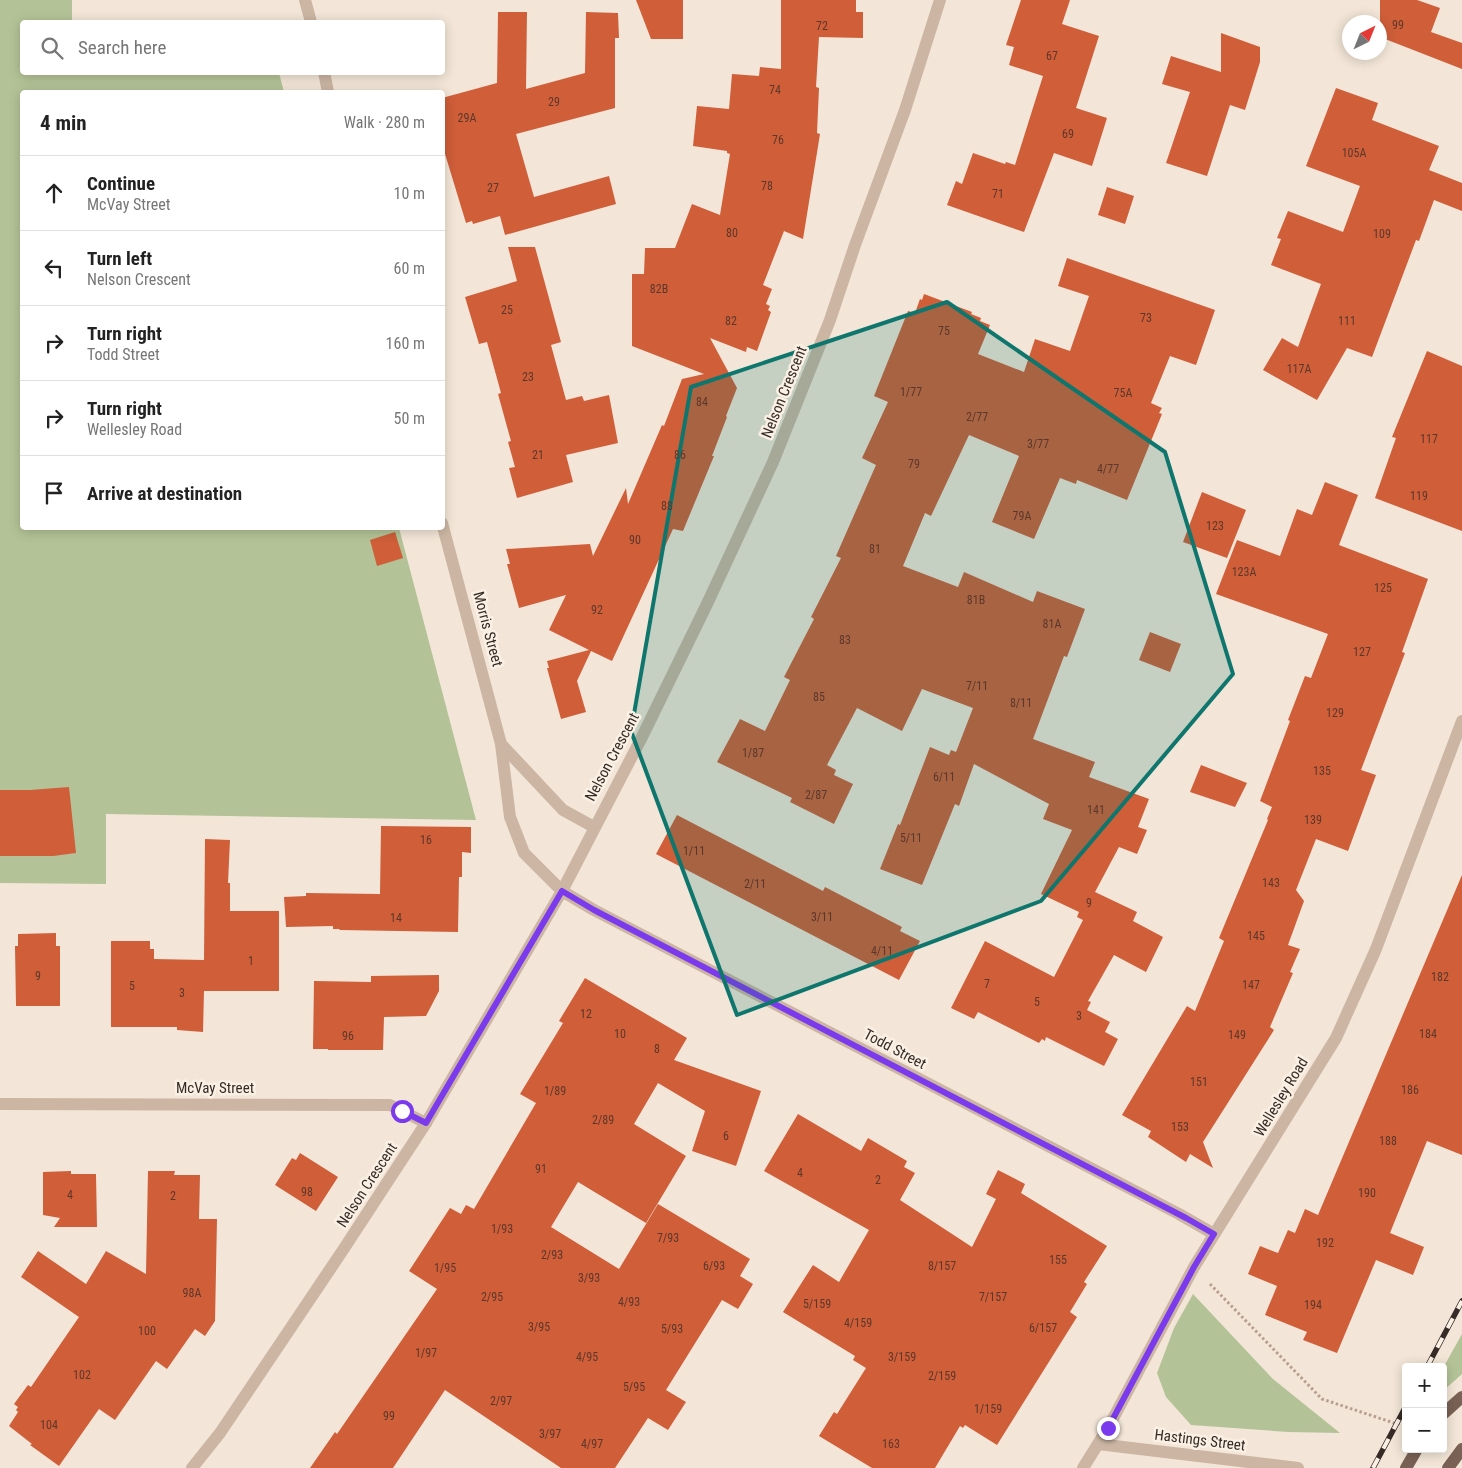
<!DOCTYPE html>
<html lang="en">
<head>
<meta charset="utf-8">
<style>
  :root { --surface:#fff; --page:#f2f2f2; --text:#222; --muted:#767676; --line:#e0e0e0 }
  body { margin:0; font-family:"Roboto Condensed",sans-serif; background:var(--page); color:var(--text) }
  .controls { position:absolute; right:15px; bottom:15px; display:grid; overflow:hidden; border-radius:5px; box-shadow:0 2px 12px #0003 }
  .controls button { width:45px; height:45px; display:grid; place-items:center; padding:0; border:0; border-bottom:1px solid var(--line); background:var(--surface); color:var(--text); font:25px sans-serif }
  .compass { position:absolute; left:1342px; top:15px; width:45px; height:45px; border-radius:50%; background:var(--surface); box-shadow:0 2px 12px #0003; rotate:43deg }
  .stop { position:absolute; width:15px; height:15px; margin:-11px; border:4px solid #7c3aed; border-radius:50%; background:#fff }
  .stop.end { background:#7c3aed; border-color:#fff; box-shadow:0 1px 5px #0008 }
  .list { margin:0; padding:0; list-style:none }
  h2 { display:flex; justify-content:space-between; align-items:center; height:65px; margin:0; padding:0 20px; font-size:21px }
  h2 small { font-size:16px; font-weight:400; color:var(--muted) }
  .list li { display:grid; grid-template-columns:32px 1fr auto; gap:15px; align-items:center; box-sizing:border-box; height:75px; padding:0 20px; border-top:1px solid var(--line) }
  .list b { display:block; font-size:19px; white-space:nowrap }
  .list p { margin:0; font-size:16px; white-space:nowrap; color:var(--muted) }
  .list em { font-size:16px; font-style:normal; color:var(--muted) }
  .icon { flex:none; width:28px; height:28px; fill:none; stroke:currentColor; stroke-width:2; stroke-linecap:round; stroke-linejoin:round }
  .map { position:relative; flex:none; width:1462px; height:1468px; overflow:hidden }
  .search { position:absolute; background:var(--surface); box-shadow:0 2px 12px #0003; left:20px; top:20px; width:425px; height:55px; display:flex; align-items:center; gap:12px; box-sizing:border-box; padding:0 18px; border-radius:5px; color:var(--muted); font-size:19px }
  .panel { position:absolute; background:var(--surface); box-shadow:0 2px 12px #0003; left:20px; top:90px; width:425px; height:440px; border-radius:5px }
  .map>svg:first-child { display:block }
  .green { fill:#b4c397 }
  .building { fill:#cf5e39 }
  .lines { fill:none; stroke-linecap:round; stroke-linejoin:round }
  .path { stroke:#b89f8d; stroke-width:3; stroke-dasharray:2.5 2.5; stroke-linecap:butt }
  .minor { stroke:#ccb6a3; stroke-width:12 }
  .major { stroke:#7a6155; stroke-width:12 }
  .rail-casing { stroke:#362b26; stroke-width:5.5 }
  .rail { stroke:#fbf0e4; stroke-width:4; stroke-dasharray:11; stroke-linecap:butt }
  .route { stroke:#7c3aed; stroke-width:6 }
  .marked { fill:#0f766e; fill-opacity:0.2; stroke:#0f766e; stroke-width:4; stroke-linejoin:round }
  .labels { text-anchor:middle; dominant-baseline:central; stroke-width:5; stroke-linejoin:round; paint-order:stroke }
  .number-label { font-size:12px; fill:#5c382b }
  .street-label { font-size:15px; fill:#362b26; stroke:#fbf0e4 }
</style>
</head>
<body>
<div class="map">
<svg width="1462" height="1468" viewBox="0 0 1462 1468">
  <rect width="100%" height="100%" fill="#f3e6d8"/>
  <g class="green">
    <path d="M0 0H72V22H22V72L279 73 284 92H22V528H399L476 820 106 814V884L0 883Z"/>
    <path d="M1193 1294 1273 1379 1340 1433 1288 1432 1191 1425 1166 1397 1157 1373 1174 1328Z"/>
    <path d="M1462 1334V1374L1443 1391V1368Z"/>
  </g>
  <g class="building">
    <path d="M636 0H683V39H651Z"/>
    <path d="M781 0H856V12H863V38L819 37 816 87 819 88 817 133 820 134 803 239 784 231 763 285 772 289 766 304 770 306 768 310 771 312 757 351 747 347 746 352 710 338 737 388 726 416 727 417 712 456H714L683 531 673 529 612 661 591 651 577 681 586 712 561 719 547 668H549L547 661 589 650 549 630 566 595 519 608 507 564H510L506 549 590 544 593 556 626 488 628 504 662 425 664 426 682 379 704 374 632 346V274H644L645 248H675L692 204 720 215 730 154 727 153V151L693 146 697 106 729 109 732 74 759 76 760 67 781 69Z"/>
    <path d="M1021 0H1070L1062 24 1099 36 1076 108 1107 118 1092 166 1054 153 1024 232 947 205 956 181 962 184 973 153 1005 164 1006 162 1015 165 1043 76 1009 65 1014 47 1006 45Z"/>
    <path d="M1380 0H1417L1440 8 1431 32 1462 43V69L1380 37Z"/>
    <path d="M498 12H527L526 89 585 73 586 12 618 13 619 38H615V108L516 134 534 197 609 176 616 204 505 235 500 216 473 224 472 221 466 223 442 144V98L497 83Z"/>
    <path d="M1221 33 1260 47V62L1245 110 1230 105 1207 176 1166 163 1190 92 1162 84 1171 56 1221 72Z"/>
    <path d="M1336 88 1378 103 1372 120 1439 146 1429 170 1462 183V211L1434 200 1419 241 1416 240 1372 357 1347 348 1317 400 1263 370 1282 338 1298 347 1321 284 1271 265 1281 239 1277 238 1288 211 1343 232 1360 186 1306 166Z"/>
    <path d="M1107 187 1134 196 1125 224 1098 215Z"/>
    <path d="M508 247H535L561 342 551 345 566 400 582 396 584 401 609 395 618 443 566 455 573 482 517 498 509 468 515 467 508 442 511 441 498 394 501 393 487 342 479 344 465 297 517 281Z"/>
    <path d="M1067 258 1215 310 1196 365 1170 356 1151 403 1162 408 1159 413 1162 414 1127 500 1077 480 1076 484 1060 478 1034 539 992 522 1019 456 969 435 931 516 925 513 903 566 958 587 964 572 1033 602 1037 591 1085 609 1067 657 1064 656 1033 739 1095 762 1089 777 1149 799 1138 827 1147 830 1137 854 1119 847 1095 892 1137 912 1133 921 1163 937 1146 972 1114 955 1088 1001 1091 1002 1087 1010 1110 1022 1105 1032 1118 1039 1104 1066 1046 1037 1045 1041 1042 1039 1039 1043 978 1012 974 1019 951 1008 985 941 1054 977 1083 920 1077 917 1079 912 1041 894 1072 830 1043 819 1049 804 974 764 959 806 955 804 922 885 880 869 898 824 900 825 930 747 949 755 951 750 956 752 973 708 922 689 902 731 857 708 827 765 836 770 834 775 853 784 834 824 790 802 792 798 717 762 740 719 765 731 790 680 784 677 814 619 811 617 841 558 836 556 876 465 862 458 888 402 874 396 908 311 915 313 920 299 922 300 924 294 972 312 971 314 981 318 980 321 990 325 978 354 1024 372 1035 339 1070 351 1089 296 1058 286Z"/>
    <path d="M1427 351 1462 366V531L1375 498 1396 438 1392 437Z"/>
    <path d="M1325 482 1358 495 1339 545 1428 579 1402 652 1405 653 1361 770 1376 775 1348 851 1316 839 1296 890 1304 901 1288 945 1300 949 1290 972 1293 973 1270 1027 1274 1030 1203 1142 1213 1168 1190 1154 1186 1162 1148 1137 1151 1131 1122 1115 1187 1006 1195 1011 1224 941 1219 938 1268 820 1267 819 1272 807 1260 801 1290 721 1288 720 1305 676 1311 678 1328 634 1216 594 1237 540 1280 556 1297 509 1312 515Z"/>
    <path d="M1202 492 1246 510 1227 558 1183 542Z"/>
    <path d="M395 532 403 558 377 566 370 540Z"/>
    <path d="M1150 632 1181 644 1170 672 1139 660Z"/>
    <path d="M1201 765 1247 783 1235 807 1190 792Z"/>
    <path d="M69 787 76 853 53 856H0V790H30Z"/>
    <path d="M677 815 823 891 825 887 902 927 900 931 920 941 899 980 656 854Z"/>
    <path d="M381 826 471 827V853L462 852V877H459L458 932 339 930 340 929H333V926L286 927 284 897 306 896V893L380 894Z"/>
    <path d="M205 839 230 840 228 883H230V911H279V991H204L203 1032 177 1030V1027H111V941H150V949H154V959L204 960Z"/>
    <path d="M1462 875V1155L1427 1141 1390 1233 1424 1247 1413 1275 1376 1260 1337 1353 1303 1340 1307 1332 1265 1315 1277 1286 1248 1274 1260 1246 1278 1253 1288 1230 1295 1233 1305 1209 1318 1215Z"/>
    <path d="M56 933V946H60V1006H16L15 946H18V934Z"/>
    <path d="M439 975V991L426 1016 384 1017 383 1050H328V1049H313L314 981 371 982V976Z"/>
    <path d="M585 978 687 1038 674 1060 761 1091 736 1166 692 1151 705 1111 658 1083 634 1124 686 1156 646 1223 578 1182 551 1227 619 1269 658 1204 750 1259 740 1276 753 1284 738 1309 722 1300 666 1390 686 1402 668 1430 648 1418 615 1468H561L445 1390 393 1468H310L335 1432 337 1434 437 1289 409 1271 450 1208 461 1214 466 1205 474 1209 536 1103 520 1094 563 1023 559 1021Z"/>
    <path d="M798 1114 861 1151 868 1138 907 1161 904 1167 915 1173 900 1200 972 1247 996 1199 986 1194 998 1170 1025 1184 1021 1193 1107 1246 1084 1282 1087 1284 1070 1312 1077 1317 997 1445 965 1425 963 1428 960 1426 935 1468H872L819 1436 834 1412 837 1414 866 1368 853 1360 855 1356 783 1312 813 1265 839 1282 869 1230 764 1171Z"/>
    <path d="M300 1153 338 1177 316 1211 275 1185 292 1158 296 1160Z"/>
    <path d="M71 1171V1174H96L97 1227H54L60 1218 43 1215V1172Z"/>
    <path d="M148 1171H175L174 1175H200L199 1219H217L215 1321 205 1336 195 1329 167 1369 156 1361 115 1420 99 1409 59 1466 30 1445 32 1444 9 1426 18 1412 16 1410 18 1407 14 1404 28 1385 31 1387 79 1317 21 1277 38 1251 86 1284 106 1251 146 1274Z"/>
  </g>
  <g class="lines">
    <path class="path" d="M1210 1284 1322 1399 1397 1424 1406 1422"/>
    <g class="minor">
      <path d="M305 0 311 22"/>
      <path d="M324 72 328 92"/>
      <path d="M442 523 501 744 510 817 524 853 562 891 594 910 1179 1214 1214 1234"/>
      <path d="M501 744 563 810 594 827"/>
      <path d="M0 1104 390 1105 426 1123"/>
      <path d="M1098 1444 1298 1468"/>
      <path d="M192 1468 220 1433 343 1250 426 1123 562 891 641 739 707 604 773 462 830 320 855 245 905 110 940 0"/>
      <path d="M1083 1468 1108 1428 1194 1267 1336 1038 1376 949 1462 721"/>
    </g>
    <g class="major">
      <path d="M1443 1414 1462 1397"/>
      <path d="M1406 1468 1417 1449"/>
      <path d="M1448 1468 1462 1449"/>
    </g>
    <g class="rail-casing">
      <g id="rail">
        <path d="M1427 1367 1462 1301"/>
        <path d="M1373 1468 1406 1406"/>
      </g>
    </g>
    <use href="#rail" class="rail"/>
  </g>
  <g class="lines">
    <path class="route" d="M402 1111 426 1123 562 891 594 910 1186 1218 1214 1234 1194 1267 1108 1428"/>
  </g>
  <path class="marked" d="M947 302 1165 452 1233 674 1041 901 737 1015 631 731 691 387Z"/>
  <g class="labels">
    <g class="number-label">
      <text x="1398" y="25">99</text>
      <text x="822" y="26">72</text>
      <text x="1052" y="56">67</text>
      <text x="775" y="90">74</text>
      <text x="554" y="102">29</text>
      <text x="467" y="118">29A</text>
      <text x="1068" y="134">69</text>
      <text x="778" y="140">76</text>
      <text x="1354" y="153">105A</text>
      <text x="767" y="186">78</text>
      <text x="493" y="188">27</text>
      <text x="998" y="194">71</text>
      <text x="732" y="233">80</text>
      <text x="1382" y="234">109</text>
      <text x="659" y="289">82B</text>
      <text x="507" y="310">25</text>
      <text x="1146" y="318">73</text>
      <text x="731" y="321">82</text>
      <text x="1347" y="321">111</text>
      <text x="944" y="331">75</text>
      <text x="1299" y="369">117A</text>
      <text x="528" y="377">23</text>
      <text x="911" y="392">1/77</text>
      <text x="1123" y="393">75A</text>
      <text x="702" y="402">84</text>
      <text x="977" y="417">2/77</text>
      <text x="1429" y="439">117</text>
      <text x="1038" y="444">3/77</text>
      <text x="538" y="455">21</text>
      <text x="680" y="455">86</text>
      <text x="914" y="464">79</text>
      <text x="1108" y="469">4/77</text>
      <text x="1419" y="496">119</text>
      <text x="667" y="506">88</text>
      <text x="1022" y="516">79A</text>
      <text x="1215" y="526">123</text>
      <text x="635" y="540">90</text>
      <text x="875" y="549">81</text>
      <text x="1244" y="572">123A</text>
      <text x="1383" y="588">125</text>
      <text x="976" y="600">81B</text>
      <text x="597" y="610">92</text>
      <text x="1052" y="624">81A</text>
      <text x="845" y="640">83</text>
      <text x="1362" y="652">127</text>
      <text x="977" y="686">7/11</text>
      <text x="819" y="697">85</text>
      <text x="1021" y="703">8/11</text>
      <text x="1335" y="713">129</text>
      <text x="753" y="753">1/87</text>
      <text x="1322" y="771">135</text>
      <text x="944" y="777">6/11</text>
      <text x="816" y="795">2/87</text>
      <text x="1096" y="810">141</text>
      <text x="1313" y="820">139</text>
      <text x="911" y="838">5/11</text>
      <text x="426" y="840">16</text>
      <text x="694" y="851">1/11</text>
      <text x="1271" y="883">143</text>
      <text x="755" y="884">2/11</text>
      <text x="1089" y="903">9</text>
      <text x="822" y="917">3/11</text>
      <text x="396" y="918">14</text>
      <text x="1256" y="936">145</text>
      <text x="882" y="951">4/11</text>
      <text x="251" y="961">1</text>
      <text x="38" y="976">9</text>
      <text x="1440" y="977">182</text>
      <text x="987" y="984">7</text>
      <text x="1251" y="985">147</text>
      <text x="132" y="986">5</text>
      <text x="182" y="993">3</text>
      <text x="1037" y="1002">5</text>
      <text x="586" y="1014">12</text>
      <text x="1079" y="1016">3</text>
      <text x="620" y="1034">10</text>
      <text x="1428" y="1034">184</text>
      <text x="1237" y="1035">149</text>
      <text x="348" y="1036">96</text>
      <text x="657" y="1049">8</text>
      <text x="1199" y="1082">151</text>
      <text x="1410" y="1090">186</text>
      <text x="555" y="1091">1/89</text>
      <text x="603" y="1120">2/89</text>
      <text x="1180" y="1127">153</text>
      <text x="726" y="1136">6</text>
      <text x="1388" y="1141">188</text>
      <text x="541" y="1169">91</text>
      <text x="800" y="1173">4</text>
      <text x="878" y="1180">2</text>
      <text x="307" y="1192">98</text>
      <text x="1367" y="1193">190</text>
      <text x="70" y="1195">4</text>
      <text x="173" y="1196">2</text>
      <text x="502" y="1229">1/93</text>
      <text x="668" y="1238">7/93</text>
      <text x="1325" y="1243">192</text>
      <text x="552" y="1255">2/93</text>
      <text x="1058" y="1260">155</text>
      <text x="714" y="1266">6/93</text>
      <text x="942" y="1266">8/157</text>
      <text x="445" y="1268">1/95</text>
      <text x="589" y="1278">3/93</text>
      <text x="192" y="1293">98A</text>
      <text x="492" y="1297">2/95</text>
      <text x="993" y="1297">7/157</text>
      <text x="629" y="1302">4/93</text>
      <text x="817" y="1304">5/159</text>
      <text x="1313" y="1305">194</text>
      <text x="858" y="1323">4/159</text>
      <text x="539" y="1327">3/95</text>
      <text x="1043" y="1328">6/157</text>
      <text x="672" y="1329">5/93</text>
      <text x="147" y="1331">100</text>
      <text x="426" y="1353">1/97</text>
      <text x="587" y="1357">4/95</text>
      <text x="902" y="1357">3/159</text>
      <text x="82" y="1375">102</text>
      <text x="942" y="1376">2/159</text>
      <text x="634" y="1387">5/95</text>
      <text x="501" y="1401">2/97</text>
      <text x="988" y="1409">1/159</text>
      <text x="389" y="1416">99</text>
      <text x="49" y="1425">104</text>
      <text x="550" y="1434">3/97</text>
      <text x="592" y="1444">4/97</text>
      <text x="891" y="1444">163</text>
    </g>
    <g class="street-label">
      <text transform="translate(784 392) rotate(-68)">Nelson Crescent</text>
      <text transform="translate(488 629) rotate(75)">Morris Street</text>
      <text transform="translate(612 757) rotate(-62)">Nelson Crescent</text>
      <text transform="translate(895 1049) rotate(28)">Todd Street</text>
      <text x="215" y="1088">McVay Street</text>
      <text transform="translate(1281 1097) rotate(-59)">Wellesley Road</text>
      <text transform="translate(367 1185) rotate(-57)">Nelson Crescent</text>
      <text transform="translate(1200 1440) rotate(7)">Hastings Street</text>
    </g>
  </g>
</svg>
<div class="controls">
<button>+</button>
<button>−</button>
</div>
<svg class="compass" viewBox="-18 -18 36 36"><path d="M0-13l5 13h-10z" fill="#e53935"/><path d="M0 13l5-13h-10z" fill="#767676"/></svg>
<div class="stop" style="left:402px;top:1111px"></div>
<div class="stop end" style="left:1108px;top:1428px"></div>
<div class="search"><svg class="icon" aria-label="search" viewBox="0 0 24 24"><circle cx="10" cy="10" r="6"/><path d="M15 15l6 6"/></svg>Search here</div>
<section class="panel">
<h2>4 min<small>Walk · 280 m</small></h2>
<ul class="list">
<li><svg class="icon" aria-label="ahead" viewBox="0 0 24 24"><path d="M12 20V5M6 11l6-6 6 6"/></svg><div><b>Continue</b><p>McVay Street</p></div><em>10 m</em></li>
<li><svg class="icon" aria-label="left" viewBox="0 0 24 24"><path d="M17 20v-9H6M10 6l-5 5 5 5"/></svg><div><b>Turn left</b><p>Nelson Crescent</p></div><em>60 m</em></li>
<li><svg class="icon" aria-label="right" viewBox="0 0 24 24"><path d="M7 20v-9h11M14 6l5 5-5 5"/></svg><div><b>Turn right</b><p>Todd Street</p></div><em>160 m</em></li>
<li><svg class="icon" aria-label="right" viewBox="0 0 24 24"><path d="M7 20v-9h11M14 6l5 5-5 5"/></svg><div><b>Turn right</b><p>Wellesley Road</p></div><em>50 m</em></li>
<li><svg class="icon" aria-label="arrive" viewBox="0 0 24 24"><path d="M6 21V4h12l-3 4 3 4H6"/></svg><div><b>Arrive at destination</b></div></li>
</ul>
</section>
</div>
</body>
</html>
